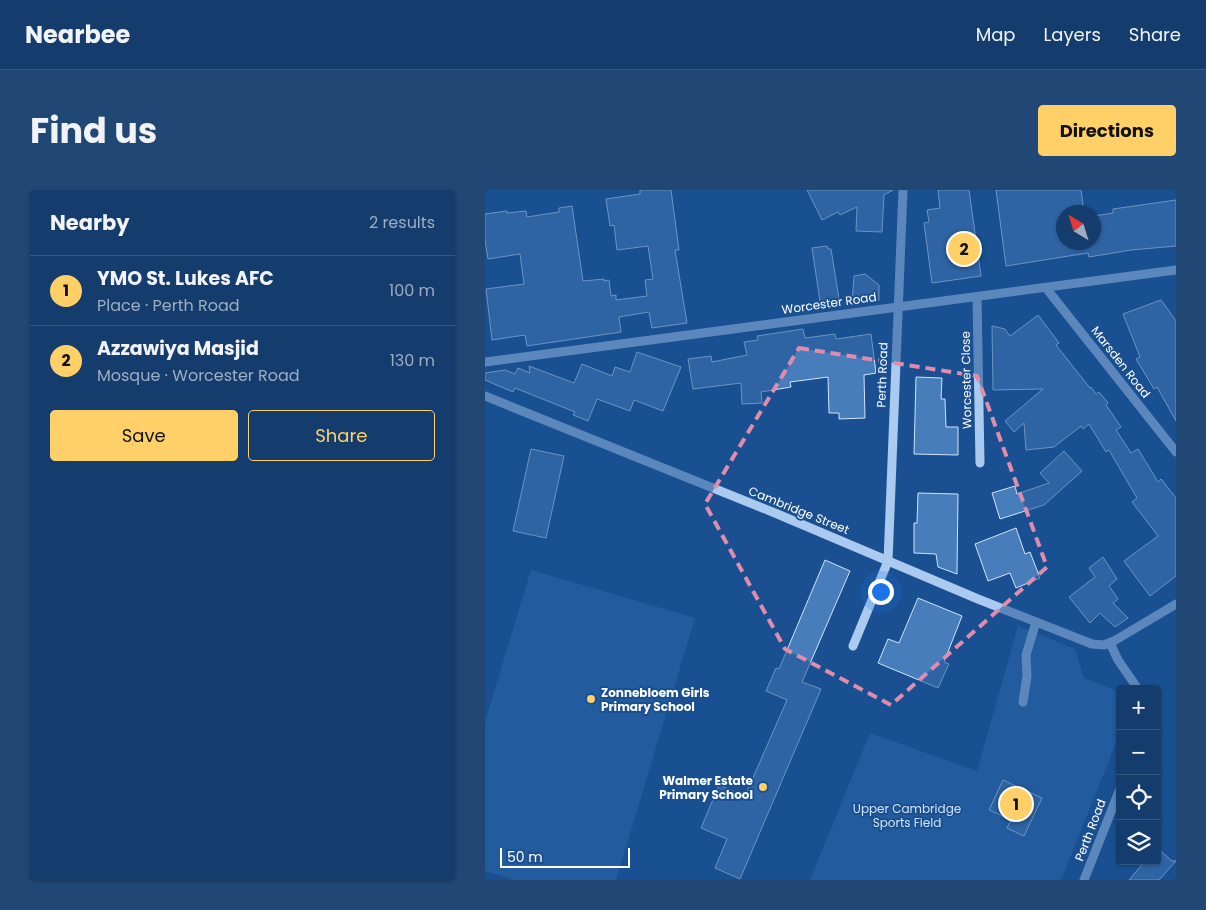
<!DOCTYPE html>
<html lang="en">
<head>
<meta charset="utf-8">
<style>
  :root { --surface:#143c6d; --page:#214775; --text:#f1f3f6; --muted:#9dadc2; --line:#335680; --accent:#ffd067 }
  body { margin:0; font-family:Poppins,sans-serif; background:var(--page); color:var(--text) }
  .controls { position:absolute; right:15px; bottom:15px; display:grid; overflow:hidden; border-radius:5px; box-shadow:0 1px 4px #0004 }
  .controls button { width:45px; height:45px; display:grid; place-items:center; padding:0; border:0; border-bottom:1px solid var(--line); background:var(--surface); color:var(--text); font:25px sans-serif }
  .compass { position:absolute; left:571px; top:15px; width:45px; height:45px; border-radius:50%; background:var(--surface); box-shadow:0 1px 4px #0004; rotate:322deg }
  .scale { position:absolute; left:15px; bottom:12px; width:130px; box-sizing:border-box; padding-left:5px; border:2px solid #fff; border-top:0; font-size:14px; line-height:18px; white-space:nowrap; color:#fff; -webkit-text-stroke:4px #1a5091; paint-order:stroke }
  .you { position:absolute; left:395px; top:401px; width:18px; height:18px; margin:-12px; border:4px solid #fff; border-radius:50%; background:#1a73e8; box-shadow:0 0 0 8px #1a73e833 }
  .badge { display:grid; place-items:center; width:32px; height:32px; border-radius:50%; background:var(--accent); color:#111; font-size:16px; font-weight:700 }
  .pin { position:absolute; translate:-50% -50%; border:2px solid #fff; box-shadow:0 1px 5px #0006 }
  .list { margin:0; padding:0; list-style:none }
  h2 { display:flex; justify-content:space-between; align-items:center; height:65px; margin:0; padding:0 20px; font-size:21px }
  h2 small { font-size:16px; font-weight:400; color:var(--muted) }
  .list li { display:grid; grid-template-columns:32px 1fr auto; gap:15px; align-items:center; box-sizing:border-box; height:70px; padding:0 20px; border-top:1px solid var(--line) }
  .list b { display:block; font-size:19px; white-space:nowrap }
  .list p { margin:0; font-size:16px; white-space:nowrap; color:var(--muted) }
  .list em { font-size:16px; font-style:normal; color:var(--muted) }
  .actions { display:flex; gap:10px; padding:15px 20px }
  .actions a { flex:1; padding:11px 0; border:1px solid var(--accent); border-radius:5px; text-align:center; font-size:18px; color:var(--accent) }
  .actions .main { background:var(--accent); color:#111 }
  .icon { flex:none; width:28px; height:28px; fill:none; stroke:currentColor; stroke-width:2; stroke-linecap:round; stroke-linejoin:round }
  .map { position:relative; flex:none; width:691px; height:690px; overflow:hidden; border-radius:5px }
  header { display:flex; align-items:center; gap:30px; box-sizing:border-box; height:70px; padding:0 25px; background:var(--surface); border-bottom:1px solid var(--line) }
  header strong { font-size:24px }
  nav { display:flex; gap:28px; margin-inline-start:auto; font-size:18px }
  .intro { display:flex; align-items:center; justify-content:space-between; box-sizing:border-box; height:120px; padding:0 30px }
  h1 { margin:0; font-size:35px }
  .button { padding:12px 22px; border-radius:5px; background:var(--accent); color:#111; font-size:18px; font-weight:700 }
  main { display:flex; gap:30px; padding:0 30px }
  aside { flex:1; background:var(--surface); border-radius:5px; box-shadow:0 1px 4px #0004 }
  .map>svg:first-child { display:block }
  .green { fill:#2d6baf }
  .building { fill:#477dba; stroke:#d0e4fa }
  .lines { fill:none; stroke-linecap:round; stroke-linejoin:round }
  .minor { stroke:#aacaef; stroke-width:9 }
  .marked { fill:none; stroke:#e08cad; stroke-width:4; stroke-dasharray:10 6; stroke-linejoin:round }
  .poi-dot { fill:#ffd067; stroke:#1a5091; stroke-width:2 }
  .labels { text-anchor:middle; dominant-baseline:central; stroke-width:4; stroke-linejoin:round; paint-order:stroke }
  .street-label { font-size:12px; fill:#fff; stroke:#1a5091 }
  .poi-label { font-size:12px; font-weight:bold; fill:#fff; stroke:#1a5091; text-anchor:start }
  .park-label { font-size:12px; fill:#d0e4fa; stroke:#1a5091 }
</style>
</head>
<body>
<header>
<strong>Nearbee</strong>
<nav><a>Map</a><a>Layers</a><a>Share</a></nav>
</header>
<div class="intro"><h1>Find us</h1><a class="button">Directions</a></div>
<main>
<aside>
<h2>Nearby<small>2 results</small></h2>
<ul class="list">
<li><span class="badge">1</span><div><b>YMO St. Lukes AFC</b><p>Place · Perth Road</p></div><em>100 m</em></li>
<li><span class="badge">2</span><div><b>Azzawiya Masjid</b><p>Mosque · Worcester Road</p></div><em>130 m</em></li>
</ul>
<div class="actions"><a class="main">Save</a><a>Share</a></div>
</aside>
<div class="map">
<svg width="691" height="690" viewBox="0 0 691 690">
  <rect width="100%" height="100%" fill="#1a5091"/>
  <g class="green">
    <path d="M46 380 210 428 131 690H31L0 681V532Z"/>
    <path d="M533 436 590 459 599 488 635 502V543L576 690H325L385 543 492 581Z"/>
  </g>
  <g class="building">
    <path d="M155 0H186L194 60H190L202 133 167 138 164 122 134 127 136 142 42 156 40 145 7 150 1 99 39 94 35 64 3 69 0 50V24L22 21V23L41 21 42 27 74 22V18L87 16 98 91 119 89V91L124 90 126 106 131 105V110L162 106 160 90 168 89 163 56 132 60 129 35 125 36 121 9 155 4Z"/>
    <path d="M322 0H408L399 5 397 42 371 41 372 17 355 25 353 22 337 30Z"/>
    <path d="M453 0H484L496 86 447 93 439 33 444 32 442 20 455 18Z"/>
    <path d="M511 0H596L599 22H578V52H608V26L628 23V19L691 10V56L646 60 604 67 603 63 521 76Z"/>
    <path d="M342 56 343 59H346L355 115 336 118 327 58Z"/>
    <path d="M380 84 394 95V110L367 113 369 86Z"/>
    <path d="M676 110 691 131V231L672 197 669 199 651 169 655 167 638 124Z"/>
    <path d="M553 125 574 153 571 155 605 198 606 197 611 204 614 202 623 213 621 215 636 237 631 240 646 263 653 259 673 292 676 289 691 308V386L665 406 639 371 673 346 647 312 652 308 624 260 621 262 604 234 598 239 596 236 569 257 541 260 539 233 529 242 520 231 558 199 508 200 507 136 520 139 525 146Z"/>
    <path d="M318 139 320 148 350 144 351 149 386 144 391 183 379 185 380 228 354 229V223H344L343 187 305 192 306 197 276 202 277 213 257 214 256 193 208 199 203 169 226 166 227 172 262 165 259 152 273 150 272 146Z"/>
    <path d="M152 162 196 177 178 221 149 210 145 221 112 209 103 231 88 225 90 222 30 198 28 202 0 190V183L20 180 30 184 33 178 45 183 44 176 89 193 97 174 127 186 130 177 145 182Z"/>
    <path d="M431 187 457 188 456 209H460L461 237H473V265L429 264Z"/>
    <path d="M46 259 79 266 61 348 28 341Z"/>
    <path d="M579 261 597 281 559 315 515 329 507 303 530 296 532 304 564 293 555 283Z"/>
    <path d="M433 303 473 304 472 384 453 377 451 364 429 363V333H432Z"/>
    <path d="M531 338 540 364 545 362 555 388 531 398 525 383 503 391 490 354Z"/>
    <path d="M618 367 632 389 624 396 633 409 628 413 643 428 630 437 615 423 605 433 584 407 610 387 604 378Z"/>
    <path d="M340 370 365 381 317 492 336 499 255 689 230 678 242 649 216 638 234 595 260 606 302 510 281 501 291 478 294 479Z"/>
    <path d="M433 408 477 426 459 472 464 474 453 498 393 473 403 449 414 453Z"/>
    <path d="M518 590 557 608 539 646 522 638 526 630 504 620Z"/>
    <path d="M672 658 687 671H691L674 690H644L660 671H672Z"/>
  </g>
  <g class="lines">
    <g class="minor">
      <path d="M561 98 691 262"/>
      <path d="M492 107 495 273"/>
      <path d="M0 172 691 80"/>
      <path d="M0 206 290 323 493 409 607 454 619 455 629 451 691 414"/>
      <path d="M625 453 633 470 653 499"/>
      <path d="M368 456 403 371 418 0"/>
      <path d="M538 512 542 486 541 465 551 432"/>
      <path d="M599 690 635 599"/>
    </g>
  </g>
  <path d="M0 0H691V690H0ZM314 158 492 186 562 377 406 515 300 459 220 314Z" fill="#1a5091" fill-opacity=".55" fill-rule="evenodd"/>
  <path class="marked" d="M314 158 492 186 562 377 406 515 300 459 220 314Z"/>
  <g class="poi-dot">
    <circle cx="106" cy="509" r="5"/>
    <circle cx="278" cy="597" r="5"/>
  </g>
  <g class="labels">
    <g class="street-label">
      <text transform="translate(344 113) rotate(-8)">Worcester Road</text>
      <text transform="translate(636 172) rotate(52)">Marsden Road</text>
      <text transform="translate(397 185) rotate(-88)">Perth Road</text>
      <text transform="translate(481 190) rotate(-91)">Worcester Close</text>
      <text transform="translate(314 320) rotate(22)">Cambridge Street</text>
      <text transform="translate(605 640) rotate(-69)">Perth Road</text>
    </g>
    <g class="poi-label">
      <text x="116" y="502">Zonnebloem Girls<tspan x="116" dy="14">Primary School</tspan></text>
      <text x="268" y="590" text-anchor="end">Walmer Estate<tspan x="268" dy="14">Primary School</tspan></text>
    </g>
    <g class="park-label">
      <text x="422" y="618">Upper Cambridge<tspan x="422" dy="14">Sports Field</tspan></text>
    </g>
  </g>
</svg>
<div class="controls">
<button>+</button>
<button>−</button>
<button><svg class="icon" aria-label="locate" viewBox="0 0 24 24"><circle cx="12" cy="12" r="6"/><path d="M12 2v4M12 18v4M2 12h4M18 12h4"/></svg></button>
<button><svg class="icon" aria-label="layers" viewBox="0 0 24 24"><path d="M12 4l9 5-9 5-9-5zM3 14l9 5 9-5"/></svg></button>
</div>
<svg class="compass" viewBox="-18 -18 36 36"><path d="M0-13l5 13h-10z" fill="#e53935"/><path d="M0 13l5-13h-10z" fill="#9dadc2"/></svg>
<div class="scale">50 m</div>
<div class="you"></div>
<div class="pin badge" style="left:531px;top:614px">1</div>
<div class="pin badge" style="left:479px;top:59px">2</div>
</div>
</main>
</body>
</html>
